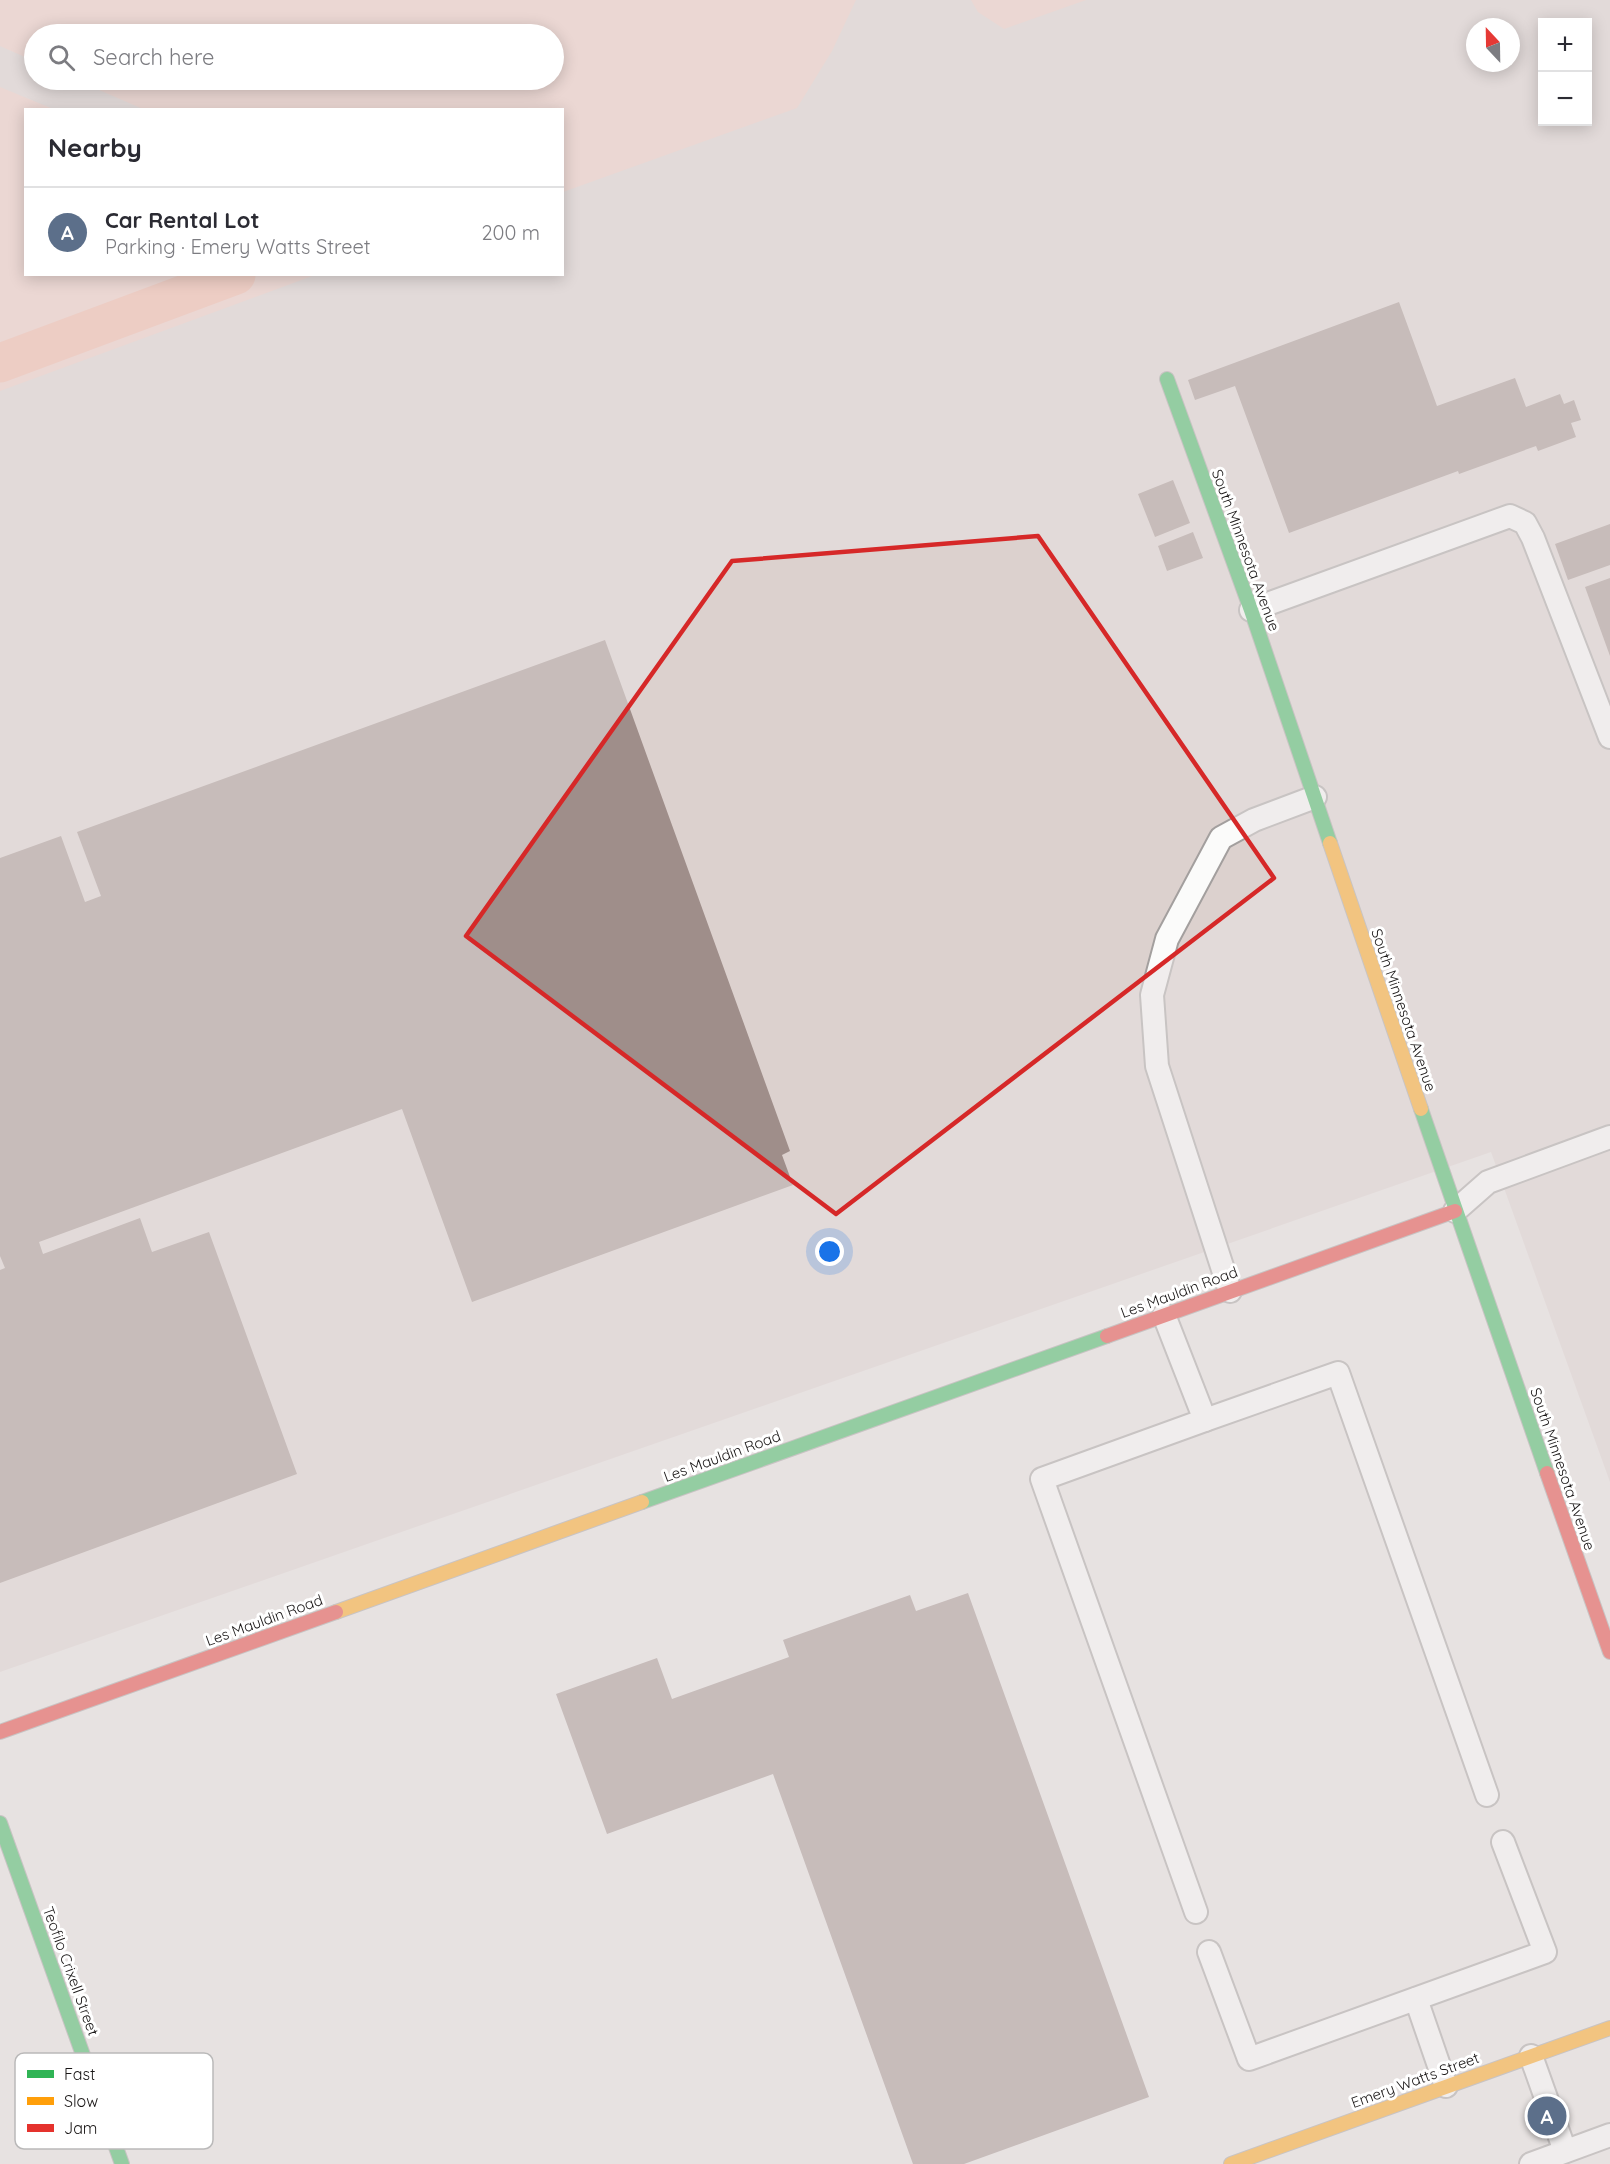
<!DOCTYPE html>
<html lang="en">
<head>
<meta charset="utf-8">
<style>
  :root { --surface:#fff; --page:#f7f7f7; --text:#2b2b33; --muted:#7c7c81; --line:#e1e1e2; --accent:#615d5d }
  body { margin:0; font-family:Quicksand,sans-serif; background:var(--page); color:var(--text) }
  .controls { position:absolute; right:18px; top:18px; display:grid; overflow:hidden; border-radius:0px; box-shadow:0 3px 15px #0003 }
  .controls button { width:54px; height:54px; display:grid; place-items:center; padding:0; border:0; border-bottom:2px solid var(--line); background:var(--surface); color:var(--text); font:30px sans-serif }
  .compass { position:absolute; left:1466px; top:18px; width:54px; height:54px; border-radius:50%; background:var(--surface); box-shadow:0 3px 15px #0003; rotate:338deg }
  .you { position:absolute; left:830px; top:1252px; width:21px; height:21px; margin:-15px; border:4px solid #fff; border-radius:50%; background:#1a73e8; box-shadow:0 0 0 9px #1a73e833 }
  .badge { display:grid; place-items:center; width:39px; height:39px; border-radius:50%; background:var(--accent); color:#fff; font-size:20px; font-weight:700 }
  .pin { position:absolute; translate:-50% -50%; border:3px solid #fff; box-shadow:0 2px 6px #0006 }
  .list { margin:0; padding:0; list-style:none }
  h2 { display:flex; justify-content:space-between; align-items:center; height:78px; margin:0; padding:0 24px; font-size:26px }
  h2 small { font-size:20px; font-weight:400; color:var(--muted) }
  .list li { display:grid; grid-template-columns:39px 1fr auto; gap:18px; align-items:center; box-sizing:border-box; height:90px; padding:0 24px; border-top:2px solid var(--line) }
  .list b { display:block; font-size:22px; white-space:nowrap }
  .list p { margin:0; font-size:20px; white-space:nowrap; color:var(--muted) }
  .list em { font-size:20px; font-style:normal; color:var(--muted) }
  .icon { flex:none; width:33px; height:33px; fill:none; stroke:currentColor; stroke-width:2; stroke-linecap:round; stroke-linejoin:round }
  .map { position:relative; flex:none; width:1610px; height:2164px; overflow:hidden }
  .search { position:absolute; background:var(--surface); box-shadow:0 3px 15px #0003; left:24px; top:24px; width:540px; height:66px; display:flex; align-items:center; gap:15px; box-sizing:border-box; padding:0 21px; border-radius:33px; color:var(--muted); font-size:22px }
  .panel { position:absolute; background:var(--surface); box-shadow:0 3px 15px #0003; left:24px; top:108px; width:540px; height:168px; border-radius:0px }
  .map>svg:first-child { display:block }
  .built { fill:#dcd1ce; fill-rule:evenodd }
  .green { fill:#efcac0 }
  .lines { fill:none; stroke-linecap:round; stroke-linejoin:round }
  .canal { stroke:#f3b3a1; stroke-width:39 }
  .building { fill:#9f8e8a }
  .lane-casing { stroke:#a39f9e; stroke-width:26 }
  .fast-casing { stroke:#a39f9e; stroke-width:16 }
  .slow-casing { stroke:#a39f9e; stroke-width:16 }
  .jam-casing { stroke:#a39f9e; stroke-width:16 }
  .lane { stroke:#fbfbfa; stroke-width:22 }
  .fast { stroke:#30b455; stroke-width:14 }
  .slow { stroke:#ff9f0a; stroke-width:14 }
  .jam { stroke:#e5322d; stroke-width:14 }
  .marked { fill:none; stroke:#d62828; stroke-width:4.5; stroke-linejoin:round }
  .labels { text-anchor:middle; dominant-baseline:central; stroke-width:6; stroke-linejoin:round; paint-order:stroke }
  .street-label { font-size:15px; fill:#191616; stroke:#fff }
  .key { fill:#fff; stroke:#bab9b9; stroke-width:1.5 }
  .key-label { font-size:16px; fill:#191616 }
</style>
</head>
<body>
<div class="map">
<svg width="1610" height="2164" viewBox="0 0 1610 2164">
  <rect width="100%" height="100%" fill="#e7e2e1"/>
  <path class="built" d="M0 0H1610V1482L1491 1152 0 1672ZM1542 22H1588V122H1542ZM1475 27H1511V63H1475ZM34 34H554V80H34ZM26 110H562V274H26Z"/>
  <g class="green">
    <path d="M0 0H856L832 51 797 108 563 192 562 110 143 109 76 80H554V34H34V61L0 46Z"/>
    <path d="M971 0H1086L1004 29 978 12Z"/>
    <path d="M0 87 53 109 26 110V274L315 275 0 391Z"/>
  </g>
  <g class="lines">
    <path class="canal" d="M0 363 236 275"/>
  </g>
  <g class="building">
    <path d="M1399 302 1437 406 1515 378 1526 407 1560 394 1564 404 1574 400 1581 420 1571 423 1576 437 1538 451 1536 446 1459 474 1458 471 1289 533 1235 386 1195 400 1188 380Z"/>
    <path d="M1173 480 1190 523 1155 537 1138 494Z"/>
    <path d="M1610 524V565L1568 580 1555 544Z"/>
    <path d="M1193 532 1203 558 1167 571 1158 546Z"/>
    <path d="M1610 578V656L1585 587Z"/>
    <path d="M605 640 790 1151 782 1155 793 1185 472 1302 402 1109 39 1242 43 1254 140 1218 152 1252 209 1232 297 1474 0 1583V1270L5 1268 0 1256V858L61 836 85 902 101 896 77 832Z"/>
    <path d="M968 1593 1149 2097 964 2164H913L773 1774 607 1834 556 1694 657 1658 672 1699 789 1657 783 1640 910 1595 916 1611Z"/>
  </g>
  <g class="lines">
    <g class="lane-casing">
      <g id="lane">
        <path d="M1251 610 1510 516 1525 523 1533 538 1610 737"/>
        <path d="M1455 1211 1488 1182 1610 1137"/>
        <path d="M1230 1291 1157 1066 1152 995 1167 939 1221 838 1254 820 1315 797"/>
        <path d="M1164 1315 1205 1420 1042 1479 1196 1912"/>
        <path d="M1205 1420 1338 1373 1487 1795"/>
        <path d="M1209 1952 1249 2059 1545 1952 1503 1842"/>
        <path d="M1416 1999 1446 2086"/>
        <path d="M1531 2056 1565 2151"/>
        <path d="M1531 2164 1610 2135"/>
      </g>
    </g>
    <g class="fast-casing">
      <g id="fast">
        <path d="M1167 379 1251 610 1330 843"/>
        <path d="M1421 1109 1547 1473"/>
        <path d="M642 1502 1107 1336"/>
        <path d="M0 1823 122 2164"/>
      </g>
    </g>
    <g class="slow-casing">
      <g id="slow">
        <path d="M1330 843 1421 1109"/>
        <path d="M336 1612 642 1502"/>
        <path d="M1231 2164 1610 2028"/>
      </g>
    </g>
    <g class="jam-casing">
      <g id="jam">
        <path d="M1107 1336 1455 1211"/>
        <path d="M1547 1473 1610 1652"/>
        <path d="M0 1732 336 1612"/>
      </g>
    </g>
    <use href="#lane" class="lane"/>
    <use href="#fast" class="fast"/>
    <use href="#slow" class="slow"/>
    <use href="#jam" class="jam"/>
  </g>
  <path d="M0 0H1610V2164H0ZM1038 536 1274 878 836 1214 466 936 732 561Z" fill="#e7e2e1" fill-opacity=".55" fill-rule="evenodd"/>
  <path class="marked" d="M1038 536 1274 878 836 1214 466 936 732 561Z"/>
  <g class="labels">
    <g class="street-label">
      <text transform="translate(1246 550) rotate(70)">South Minnesota Avenue</text>
      <text transform="translate(1404 1010) rotate(71)">South Minnesota Avenue</text>
      <text transform="translate(1179 1292) rotate(-20)">Les Mauldin Road</text>
      <text transform="translate(722 1456) rotate(-20)">Les Mauldin Road</text>
      <text transform="translate(1563 1469) rotate(71)">South Minnesota Avenue</text>
      <text transform="translate(264 1620) rotate(-20)">Les Mauldin Road</text>
      <text transform="translate(71 1971) rotate(70)">Teofilo Crixell Street</text>
      <text transform="translate(1415 2080) rotate(-20)">Emery Watts Street</text>
    </g>
  </g>
  <rect x="15" y="2053" width="198" height="96" rx="9" class="key"/>
  <rect x="27" y="2070" width="27" height="8" fill="#30b455"/>
  <rect x="27" y="2097" width="27" height="8" fill="#ff9f0a"/>
  <rect x="27" y="2124" width="27" height="8" fill="#e5322d"/>
  <g class="key-label">
    <text x="64" y="2080">Fast</text>
    <text x="64" y="2107">Slow</text>
    <text x="64" y="2134">Jam</text>
  </g>
</svg>
<div class="controls">
<button>+</button>
<button>−</button>
</div>
<svg class="compass" viewBox="-18 -18 36 36"><path d="M0-13l5 13h-10z" fill="#e53935"/><path d="M0 13l5-13h-10z" fill="#7c7c81"/></svg>
<div class="you"></div>
<div class="pin badge" style="left:1547px;top:2116px;background:#5c6f8a">A</div>
<div class="search"><svg class="icon" aria-label="search" viewBox="0 0 24 24"><circle cx="10" cy="10" r="6"/><path d="M15 15l6 6"/></svg>Search here</div>
<section class="panel">
<h2>Nearby<small></small></h2>
<ul class="list">
<li><span class="badge" style="background:#5c6f8a">A</span><div><b>Car Rental Lot</b><p>Parking · Emery Watts Street</p></div><em>200 m</em></li>
</ul>
</section>
</div>
</body>
</html>
